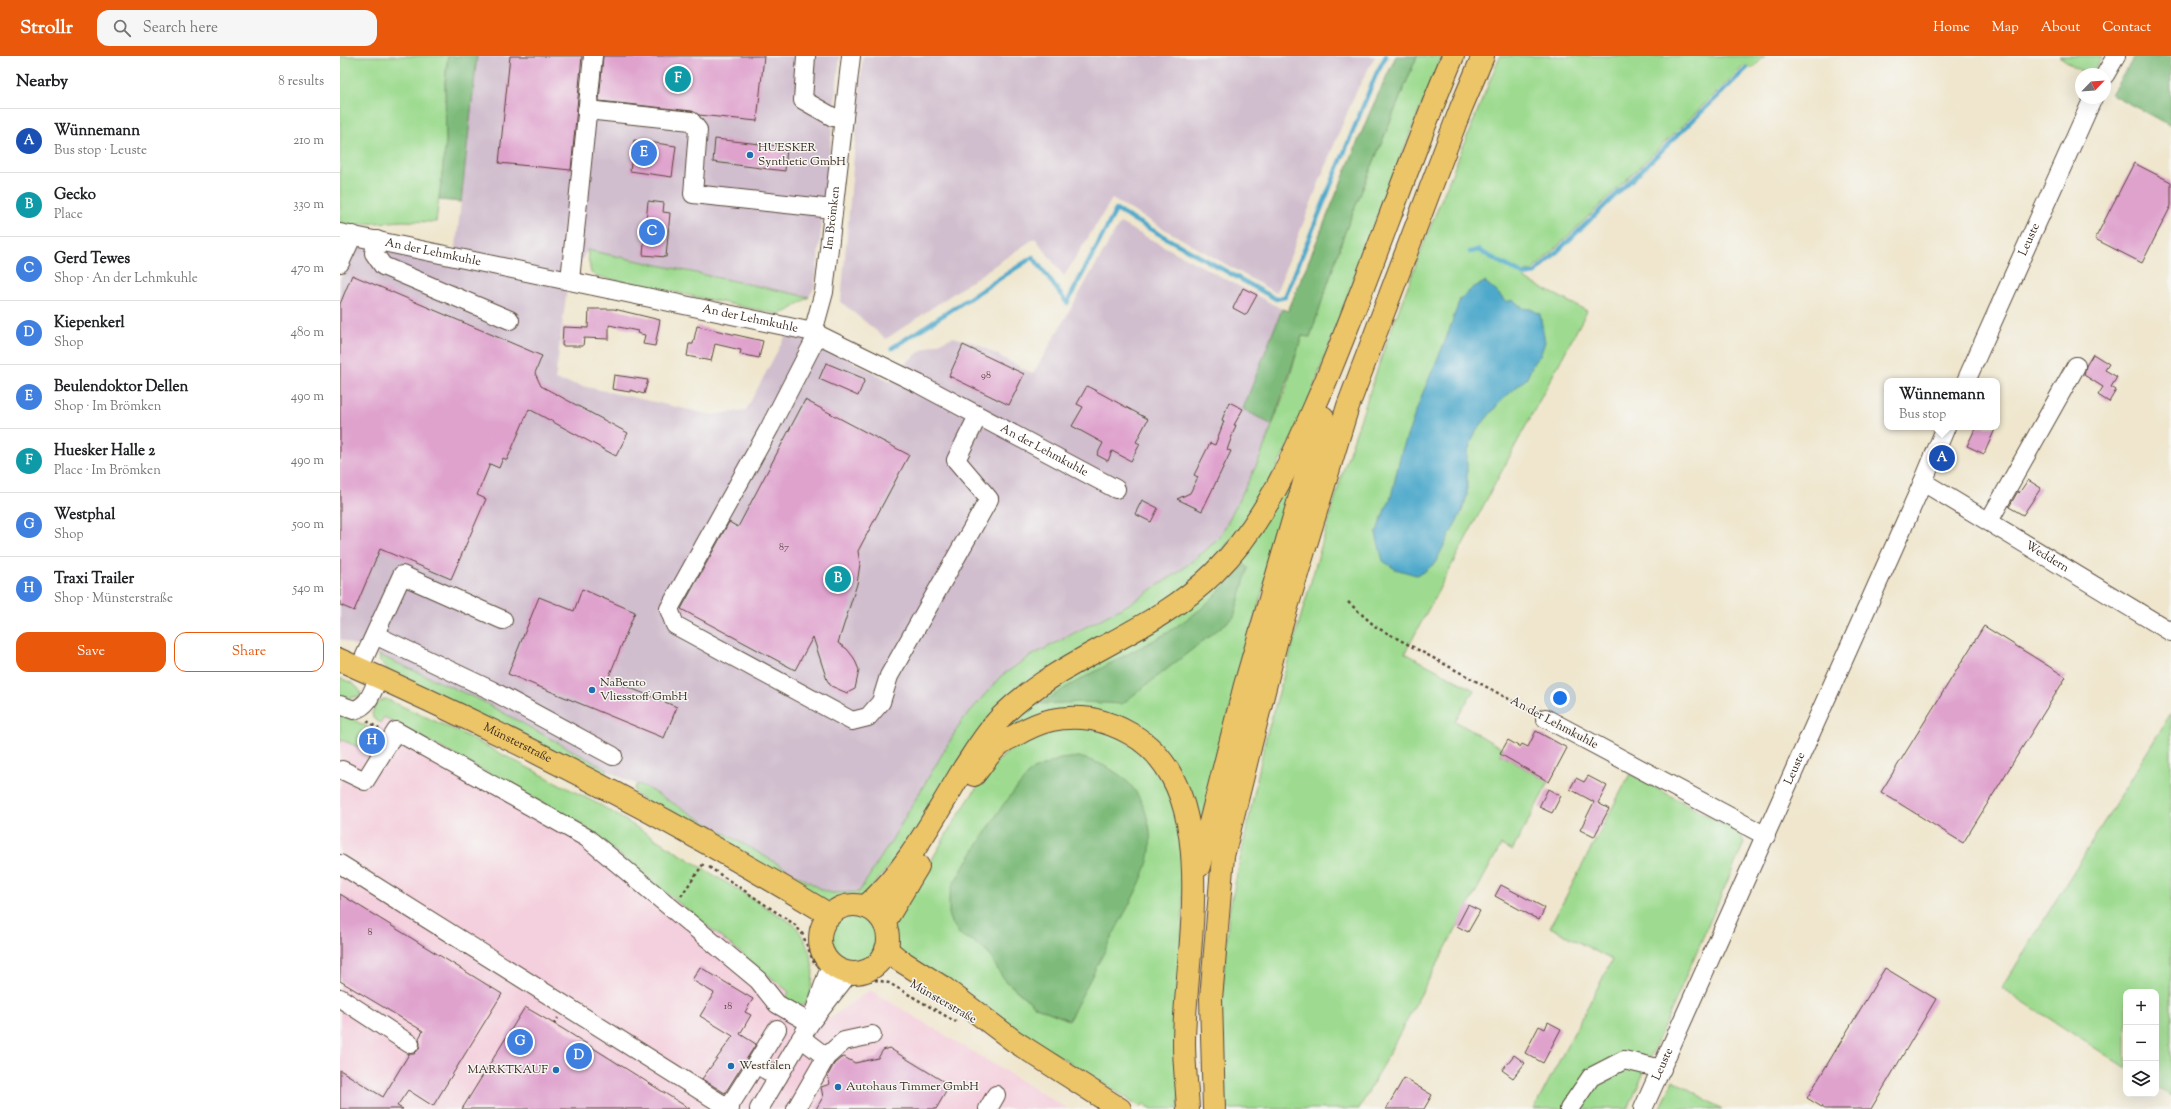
<!DOCTYPE html>
<html lang="en">
<head>
<meta charset="utf-8">
<style>
  :root { --surface:#fff; --page:#f6f6f6; --text:#202124; --muted:#757577; --line:#e0e0e0; --accent:#ea580c }
  body { margin:0; font-family:"Sorts Mill Goudy",serif; background:var(--page); color:var(--text) }
  .controls { position:absolute; right:12px; bottom:12px; display:grid; overflow:hidden; border-radius:8px; box-shadow:0 4px 16px #0002 }
  .controls button { width:36px; height:36px; display:grid; place-items:center; padding:0; border:0; border-bottom:1px solid var(--line); background:var(--surface); color:var(--text); font:20px sans-serif }
  .compass { position:absolute; left:1735px; top:12px; width:36px; height:36px; border-radius:50%; background:var(--surface); box-shadow:0 4px 16px #0002; rotate:65deg }
  .you { position:absolute; left:1220px; top:642px; width:14px; height:14px; margin:-10px; border:3px solid #fff; border-radius:50%; background:#1a73e8; box-shadow:0 0 0 6px #1a73e833 }
  .badge { display:grid; place-items:center; width:26px; height:26px; border-radius:50%; background:var(--accent); color:#fff; font-size:13px; font-weight:700 }
  .pin { position:absolute; translate:-50% -50%; border:2px solid #fff; box-shadow:0 1px 4px #0006 }
  .popup { position:absolute; left:1544px; top:322px; width:116px; height:52px; box-sizing:border-box; display:grid; place-content:center; border-radius:8px; background:var(--surface); filter:drop-shadow(0 1px 3px #0005); font-size:13px; white-space:nowrap; color:var(--muted) }
  .popup b { font-size:15px; color:var(--text) }
  .popup::after { content:''; position:absolute; left:50%; top:100%; margin-left:-8px; border:8px solid transparent; border-top-color:var(--surface) }
  .list { margin:0; padding:0; list-style:none }
  h2 { display:flex; justify-content:space-between; align-items:center; height:52px; margin:0; padding:0 16px; font-size:17px }
  h2 small { font-size:13px; font-weight:400; color:var(--muted) }
  .list li { display:grid; grid-template-columns:26px 1fr auto; gap:12px; align-items:center; box-sizing:border-box; height:64px; padding:0 16px; border-top:1px solid var(--line) }
  .list b { display:block; font-size:15px; white-space:nowrap }
  .list p { margin:0; font-size:13px; white-space:nowrap; color:var(--muted) }
  .list em { font-size:13px; font-style:normal; color:var(--muted) }
  .actions { display:flex; gap:8px; padding:12px 16px }
  .actions a { flex:1; padding:9px 0; border:1px solid var(--accent); border-radius:12px; text-align:center; font-size:14px; color:var(--accent) }
  .actions .main { background:var(--accent); color:#fff }
  .icon { flex:none; width:22px; height:22px; fill:none; stroke:currentColor; stroke-width:2; stroke-linecap:round; stroke-linejoin:round }
  .map { position:relative; flex:none; width:1831px; height:1053px; overflow:hidden }
  header { display:flex; align-items:center; gap:24px; box-sizing:border-box; height:56px; padding:0 20px; background:var(--accent); color:#fff }
  header strong { font-size:19px }
  nav { display:flex; gap:22px; margin-inline-start:auto; font-size:14px }
  .search { width:280px; height:36px; background:var(--page); display:flex; align-items:center; gap:10px; box-sizing:border-box; padding:0 14px; border-radius:12px; color:var(--muted); font-size:15px }
  main { display:flex }
  aside { flex:1; background:var(--surface) }
  .map>svg:first-child { display:block }
  .built { fill:#f4cfdd }
  .industrial { fill:#d0bdcd }
  .green { fill:#9edb90; stroke:#6c8257; fill-rule:evenodd }
  .forest { fill:#7ebb7a; stroke:#5c724c }
  .water { fill:#4da9cb; stroke:#446a74 }
  .lines { fill:none; stroke-linecap:round; stroke-linejoin:round }
  .stream { stroke:#4da9cb; stroke-width:4.5 }
  .building { fill:#dfa2cd }
  .minor-casing { stroke:#564638; stroke-width:20 }
  .major-casing { stroke:#564638; stroke-width:24 }
  .highway-casing { stroke:#564638; stroke-width:24 }
  .path { stroke:#564638; stroke-width:2.5; stroke-dasharray:3 3; stroke-linecap:butt }
  .minor { stroke:#fff; stroke-width:18 }
  .major { stroke:#ecc569; stroke-width:22 }
  .highway { stroke:#ecc569; stroke-width:22 }
  .poi-dot { fill:#1f6fb2; stroke:#f6f6f2; stroke-width:1.5 }
  .labels { text-anchor:middle; dominant-baseline:central; stroke-width:3; stroke-linejoin:round; paint-order:stroke }
  .number-label { font-size:10px; fill:#64484a }
  .poi-label { font-size:12px; fill:#3b2a1e; stroke:#f6f6f2; text-anchor:start }
  .street-label { font-size:12px; fill:#3b2a1e; stroke:#f6f6f2 }
</style>
</head>
<body>
<header>
<strong>Strollr</strong>
<div class="search"><svg class="icon" aria-label="search" viewBox="0 0 24 24"><circle cx="10" cy="10" r="6"/><path d="M15 15l6 6"/></svg>Search here</div>
<nav><a>Home</a><a>Map</a><a>About</a><a>Contact</a></nav>
</header>
<main>
<aside>
<h2>Nearby<small>8 results</small></h2>
<ul class="list">
<li><span class="badge" style="background:#1a4fb4">A</span><div><b>Wünnemann</b><p>Bus stop · Leuste</p></div><em>210 m</em></li>
<li><span class="badge" style="background:#0f9aa8">B</span><div><b>Gecko</b><p>Place</p></div><em>330 m</em></li>
<li><span class="badge" style="background:#3f7fe0">C</span><div><b>Gerd Tewes</b><p>Shop · An der Lehmkuhle</p></div><em>470 m</em></li>
<li><span class="badge" style="background:#3f7fe0">D</span><div><b>Kiepenkerl</b><p>Shop</p></div><em>480 m</em></li>
<li><span class="badge" style="background:#3f7fe0">E</span><div><b>Beulendoktor Dellen</b><p>Shop · Im Brömken</p></div><em>490 m</em></li>
<li><span class="badge" style="background:#0f9aa8">F</span><div><b>Huesker Halle 2</b><p>Place · Im Brömken</p></div><em>490 m</em></li>
<li><span class="badge" style="background:#3f7fe0">G</span><div><b>Westphal</b><p>Shop</p></div><em>500 m</em></li>
<li><span class="badge" style="background:#3f7fe0">H</span><div><b>Traxi Trailer</b><p>Shop · Münsterstraße</p></div><em>540 m</em></li>
</ul>
<div class="actions"><a class="main">Save</a><a>Share</a></div>
</aside>
<div class="map">
<svg width="1831" height="1053" viewBox="0 0 1831 1053">
  <rect width="100%" height="100%" fill="#f6f6f2"/>
  <filter id="ink" filterUnits="userSpaceOnUse"><feTurbulence type="fractalNoise" baseFrequency=".025" numOctaves="2"/><feDisplacementMap in="SourceGraphic" scale="8" xChannelSelector="R" yChannelSelector="G"/><feConvolveMatrix kernelMatrix="1 2 1 2 8 2 1 2 1" color-interpolation-filters="sRGB"/></filter>
  <filter id="wash" filterUnits="userSpaceOnUse"><feTurbulence type="fractalNoise" baseFrequency=".012" numOctaves="4" result="noise"/><feDisplacementMap in="SourceGraphic" scale="16" xChannelSelector="R" yChannelSelector="G"/><feGaussianBlur stdDeviation="0.9" result="paint"/><feColorMatrix in="noise" values="0 0 0 0 0 0 0 0 0 0 0 0 0 0 0 0 0 1.4 0 .05"/><feComposite in="paint" operator="in"/></filter>
  <g filter="url(#wash)">
    <rect width="100%" height="100%" fill="#efe6cd"/>
    <path class="built" d="M44 661 241 768 449 936 443 945 456 950 466 948 489 963 530 934 728 1053H0V687L2 684 23 693Z"/>
    <g class="industrial">
      <path d="M137 0H500L475 230 469 241 247 194 227 232 215 324 372 359 406 354 446 279 473 285 552 326 562 310 582 294 613 281 635 287 693 318 780 167 942 253 903 353 932 369 919 404 881 479 866 494 837 517 791 547 689 601 661 620 621 666 550 787 519 836 492 837 483 834 305 731 287 725 140 644 0 583V224L15 189 114 209Z"/>
      <path d="M523 0H1035L1015 38 989 101 936 237 772 143 724 220 695 182 546 283 501 246Z"/>
    </g>
    <g class="green">
      <path d="M0 0H108L105 26 106 85 96 166 62 165 9 169 0 167Z"/>
      <path d="M1077 0H1102L1042 147 963 360 913 459 846 533 718 608 521 844 490 849 297 740 294 734 297 728 305 731 483 834 492 837 519 836 550 787 621 666 661 620 689 601 791 547 837 517 866 494 881 479 919 404 946 333 962 280 970 281 1005 176Z"/>
      <path d="M1160 0H1425L1413 12 1404 10 1192 215 1185 216V223L1247 255 1065 597 1134 634 1115 665 1163 693 1160 698 1209 726 1172 795 1161 789 1019 1053H881L879 976 889 856 926 681 1003 415 1048 282 1093 164Z"/>
      <path d="M1719 0H1762L1752 18H1745Z"/>
      <path d="M247 194 469 241 448 255 438 258 256 220 251 217Z"/>
      <path d="M955 420 895 632 859 779 852 754 768 661 652 683 682 650 790 587Z"/>
      <path d="M39 599 140 644 268 714 265 719 257 718 48 615 40 605Z"/>
      <path d="M0 622C9 626 18 628 21 638L20 640 4 643 0 642Z"/>
      <path d="M46 643 119 676 262 750 455 869C474 896 478 918 466 948L456 950 443 945 449 936 241 768 44 661 40 667 33 662 32 657 37 647Z"/>
      <path d="M0 657 35 675 23 693 2 684 0 687Z"/>
      <path d="M1831 657V1040L1816 1031V936H1786V1012L1662 932Z"/>
      <path d="M732 669 777 678 819 712 844 778 839 1053H812L804 1048 801 1051 674 972 559 896 554 887 553 873 578 819 590 807 610 772 648 714 680 685ZM739 701 794 734 803 751 810 773 729 964 696 951 678 936 663 922 648 897 633 885 691 715 720 704Z"/>
      <path d="M1290 718 1400 777 1404 787 1288 1053H1194L1272 904 1210 871Z"/>
      <circle cx="515" cy="883" r="24"/>
      <path d="M1333 1024 1382 1053H1321Z"/>
    </g>
    <g class="forest">
      <path d="M108 0H137L121 146 99 144 106 85 105 26Z"/>
      <path d="M1056 0H1077L1005 176 970 281 962 280 932 369 903 353 942 253 948 255 1030 56Z"/>
      <path d="M1795 0H1831V70L1771 38Z"/>
      <path d="M905 509 908 512 894 561 782 648 745 646 700 648 730 629 827 577 861 553Z"/>
      <path d="M739 701C753 705 766 709 778 718 804 735 816 775 808 805 801 830 786 854 774 877 759 906 744 935 729 964L696 951 663 922 648 897 633 885 620 879 609 862V843L613 828 663 749 691 715 720 703Z"/>
    </g>
    <path class="water" d="M1145 226 1155 234 1166 246 1173 244 1183 252 1191 253 1200 258 1205 286 1200 300 1194 306 1187 322 1160 346 1136 375 1127 397V440L1122 455 1095 507 1084 516 1076 519 1055 513 1043 505 1036 478 1045 453 1050 445 1061 397 1081 341 1106 283 1120 243 1134 231Z"/>
    <g class="lines">
      <g class="stream">
        <path d="M1130 196 1138 194 1184 219 1195 217 1407 12"/>
        <path d="M552 292 693 201 727 247 776 154 936 243 945 241 1037 16 1046 0"/>
      </g>
    </g>
    <g id="blocks">
      <g class="building">
        <path d="M170 0H242L231 114 159 107Z"/>
        <path d="M263 0H424L417 65 359 59 352 55 259 45Z"/>
        <path d="M375 83 447 91 445 115 373 106Z"/>
        <path d="M294 84 336 90 332 121 290 115Z"/>
        <path d="M1794 107 1831 126V150L1802 207 1755 183Z"/>
        <path d="M308 145 324 147 323 156 330 157 326 201 303 199Z"/>
        <path d="M12 219 202 300 195 317 201 330 288 377 276 400 189 353 167 404 163 402 159 412 150 408 137 439 146 443 111 523 40 493 14 555 0 549V248Z"/>
        <path d="M903 232 917 239 906 259 893 252Z"/>
        <path d="M249 253H274L320 264 315 290 303 288 305 279 297 277 298 275 269 269V283L244 282 243 290H222L223 271 248 272Z"/>
        <path d="M357 270 423 285 419 302 400 298 401 294 375 288 371 305 347 300 349 288H353Z"/>
        <path d="M623 289 684 318 669 349 609 320Z"/>
        <path d="M1753 298 1769 308 1765 314 1777 321 1771 331 1776 334 1769 346 1758 339 1763 331 1744 319 1746 310Z"/>
        <path d="M486 307 525 323 518 340 479 323Z"/>
        <path d="M274 319 308 324 304 338 290 334V336L272 333Z"/>
        <path d="M747 330 808 363 796 386 800 388 791 405 772 395 768 405 757 399 763 387 732 370 743 351 737 348Z"/>
        <path d="M465 344 569 399 518 495 520 508 517 528 498 587 507 593 514 602 519 614 515 633 507 637 491 630 487 624 473 581 455 614 341 553 389 466 398 471Z"/>
        <path d="M889 346 903 353 894 369H896L887 394 891 395 862 455 837 443 850 437 858 421 854 419 870 387 875 389 884 365 882 364Z"/>
        <path d="M1636 371H1656L1644 398 1627 390Z"/>
        <path d="M1688 424 1701 432 1683 459 1669 451 1678 435 1679 437Z"/>
        <path d="M802 444 818 452 811 466 795 458Z"/>
        <path d="M242 533 295 556 268 623 337 651 324 682 168 618 199 541 234 555Z"/>
        <path d="M1644 570 1726 621 1623 787 1541 736Z"/>
        <path d="M1196 675 1227 692 1209 726 1160 698 1168 684 1180 691 1182 688 1188 691Z"/>
        <path d="M1248 720 1267 730 1258 747 1269 753 1254 781 1240 774 1254 746 1230 733 1236 722 1244 726Z"/>
        <path d="M1208 733 1221 740 1212 757 1199 751Z"/>
        <path d="M1161 829 1205 852 1199 864 1155 840Z"/>
        <path d="M0 838 162 938 93 1050 68 1034 57 1050 63 1053H0V1014L43 1041 69 998H74L79 993 80 988 79 982 83 975 0 925Z"/>
        <path d="M1128 849 1140 855 1128 876 1117 870Z"/>
        <path d="M360 911 413 943 405 956 411 959 400 978 416 988 385 1037 362 1023 393 980 360 960 374 937 352 924Z"/>
        <path d="M1545 912 1596 943 1531 1053H1485L1467 1042Z"/>
        <path d="M185 951 223 973 350 1053H122Z"/>
        <path d="M1208 966 1221 973 1203 1007 1185 997 1199 970 1205 973Z"/>
        <path d="M549 992 606 1027 607 1034 596 1053H476L483 1041 481 1031 490 1028 488 1019 494 1008 501 1002 504 1001 515 1007 538 1002 543 994Z"/>
        <path d="M1174 999 1185 1007 1173 1022 1162 1014Z"/>
        <path d="M1064 1022 1092 1039 1084 1053H1046Z"/>
      </g>
    </g>
  </g>
  <g filter="url(#ink)">
    <use href="#blocks" fill-opacity="0" stroke="#564638" stroke-width="1"/>
    <g class="lines">
      <g class="minor-casing">
        <g id="minor">
          <path d="M466 0 463 44 493 61 504 62"/>
          <path d="M1765 19 1776 0"/>
          <path d="M247 54 351 65 358 74 353 138 493 153"/>
          <path id="s1" d="M0 177 473 276 579 328 776 433"/>
          <path d="M37 184 34 197 43 210 170 264"/>
          <path d="M0 207 13 179"/>
          <path d="M230 224 253 0"/>
          <path id="s2" d="M473 276 484 236 511 0"/>
          <path d="M478 278 430 371 329 553 335 569 512 665 528 661 541 646 549 620 649 443 616 404 638 360"/>
          <path id="s3" d="M1626 325 1753 42"/>
          <path id="s4" d="M1583 426 1831 576"/>
          <path d="M1649 465 1736 310"/>
          <path d="M35 579 151 634 273 700"/>
          <path d="M19 613 62 519 163 564"/>
          <path d="M0 649 14 654C30 649 32 635 39 621"/>
          <path d="M1205 662 1426 780"/>
          <path d="M2 714 25 725 56 675 247 782 418 924 437 948 470 967"/>
          <path d="M0 808 390 1053"/>
          <path d="M0 942 70 988"/>
          <path d="M474 957 491 908"/>
          <path d="M486 1001 504 985 532 979"/>
          <path d="M416 1008 437 973"/>
          <path d="M388 1052 416 1008 438 1021"/>
          <path d="M419 1053 470 967 510 916"/>
          <path d="M456 1053 486 1001 461 982"/>
          <path d="M648 1053 656 1039"/>
          <path d="M1229 1053 1251 1021 1284 1004 1322 1013"/>
          <path id="s5" d="M1303 1053 1583 426 1606 371"/>
        </g>
      </g>
      <g class="major-casing">
        <g id="major">
          <path id="s6" d="M0 604C168 678 333 764 490 859"/>
          <circle cx="514" cy="883" r="34"/>
          <path d="M546 893 558 903 604 932 674 985 780 1053"/>
        </g>
      </g>
      <g class="highway-casing">
        <g id="highway">
          <path d="M634 719C642 709 649 697 659 689 663 685 670 682 674 680 701 664 721 659 752 663 766 666 779 671 791 678 886 732 844 898 844 987 844 1009 847 1031 848 1053"/>
          <path d="M859 810 905 629 983 361"/>
          <path d="M525 851C568 814 595 759 624 712 636 694 647 675 662 660 723 599 812 579 874 517 927 465 955 396 984 329 1030 220 1067 108 1113 0"/>
          <path d="M544 867 578 810"/>
          <path d="M874 1053 871 943 883 800 936 587 1008 350 1121 52 1143 0"/>
        </g>
      </g>
      <g class="path">
        <path d="M1008 546 1036 571 1191 655"/>
        <path d="M27 665 39 673"/>
        <path d="M369 811 454 868 462 877 474 907"/>
        <path d="M341 840 364 807"/>
        <path d="M523 926 536 924 549 927 616 966"/>
        <path d="M214 968 218 962"/>
      </g>
      <use href="#minor" class="minor"/>
      <use href="#major" class="major"/>
      <use href="#highway" class="highway"/>
    </g>
  </g>
  <g class="poi-dot">
    <circle cx="410" cy="99" r="4"/>
    <circle cx="252" cy="634" r="4"/>
    <circle cx="391" cy="1010" r="4"/>
    <circle cx="216" cy="1014" r="4"/>
    <circle cx="498" cy="1031" r="4"/>
  </g>
  <g class="labels">
    <g class="number-label">
      <text x="646" y="319">98</text>
      <text x="444" y="491">87</text>
      <text x="30" y="876">8</text>
      <text x="388" y="950">18</text>
    </g>
    <g class="poi-label">
      <text x="418" y="92">HUESKER<tspan x="418" dy="14">Synthetic GmbH</tspan></text>
      <text x="260" y="627">NaBento<tspan x="260" dy="14">Vliesstoff GmbH</tspan></text>
      <text x="399" y="1010">Westfalen</text>
      <text x="208" y="1014" text-anchor="end">MARKTKAUF</text>
      <text x="506" y="1031">Autohaus Timmer GmbH</text>
    </g>
    <g class="street-label">
      <text stroke="none"><textPath href="#s2" startOffset="116">Im Brömken</textPath></text>
      <text stroke="none"><textPath href="#s3" startOffset="155">Leuste</textPath></text>
      <text stroke="none"><textPath href="#s1" startOffset="95">An der Lehmkuhle</textPath></text>
      <text stroke="none"><textPath href="#s1" startOffset="419">An der Lehmkuhle</textPath></text>
      <text stroke="none"><textPath href="#s1" startOffset="743">An der Lehmkuhle</textPath></text>
      <text stroke="none"><textPath href="#s4" startOffset="145">Weddern</textPath></text>
      <text transform="translate(1214 667) rotate(28)">An der Lehmkuhle</text>
      <text stroke="none"><textPath href="#s6" startOffset="196">Münsterstraße</textPath></text>
      <text stroke="none"><textPath href="#s5" startOffset="373">Leuste</textPath></text>
      <text transform="translate(603 946) rotate(30)">Münsterstraße</text>
      <text stroke="none"><textPath href="#s5" startOffset="49">Leuste</textPath></text>
    </g>
  </g>
</svg>
<div class="controls">
<button>+</button>
<button>−</button>
<button><svg class="icon" aria-label="layers" viewBox="0 0 24 24"><path d="M12 4l9 5-9 5-9-5zM3 14l9 5 9-5"/></svg></button>
</div>
<svg class="compass" viewBox="-18 -18 36 36"><path d="M0-13l5 13h-10z" fill="#e53935"/><path d="M0 13l5-13h-10z" fill="#757577"/></svg>
<div class="you"></div>
<div class="pin badge" style="left:1602px;top:402px;background:#1a4fb4">A</div>
<div class="popup"><b>Wünnemann</b>Bus stop</div>
<div class="pin badge" style="left:498px;top:523px;background:#0f9aa8">B</div>
<div class="pin badge" style="left:312px;top:176px;background:#3f7fe0">C</div>
<div class="pin badge" style="left:239px;top:1000px;background:#3f7fe0">D</div>
<div class="pin badge" style="left:304px;top:97px;background:#3f7fe0">E</div>
<div class="pin badge" style="left:338px;top:23px;background:#0f9aa8">F</div>
<div class="pin badge" style="left:180px;top:986px;background:#3f7fe0">G</div>
<div class="pin badge" style="left:32px;top:685px;background:#3f7fe0">H</div>
</div>
</main>
</body>
</html>
